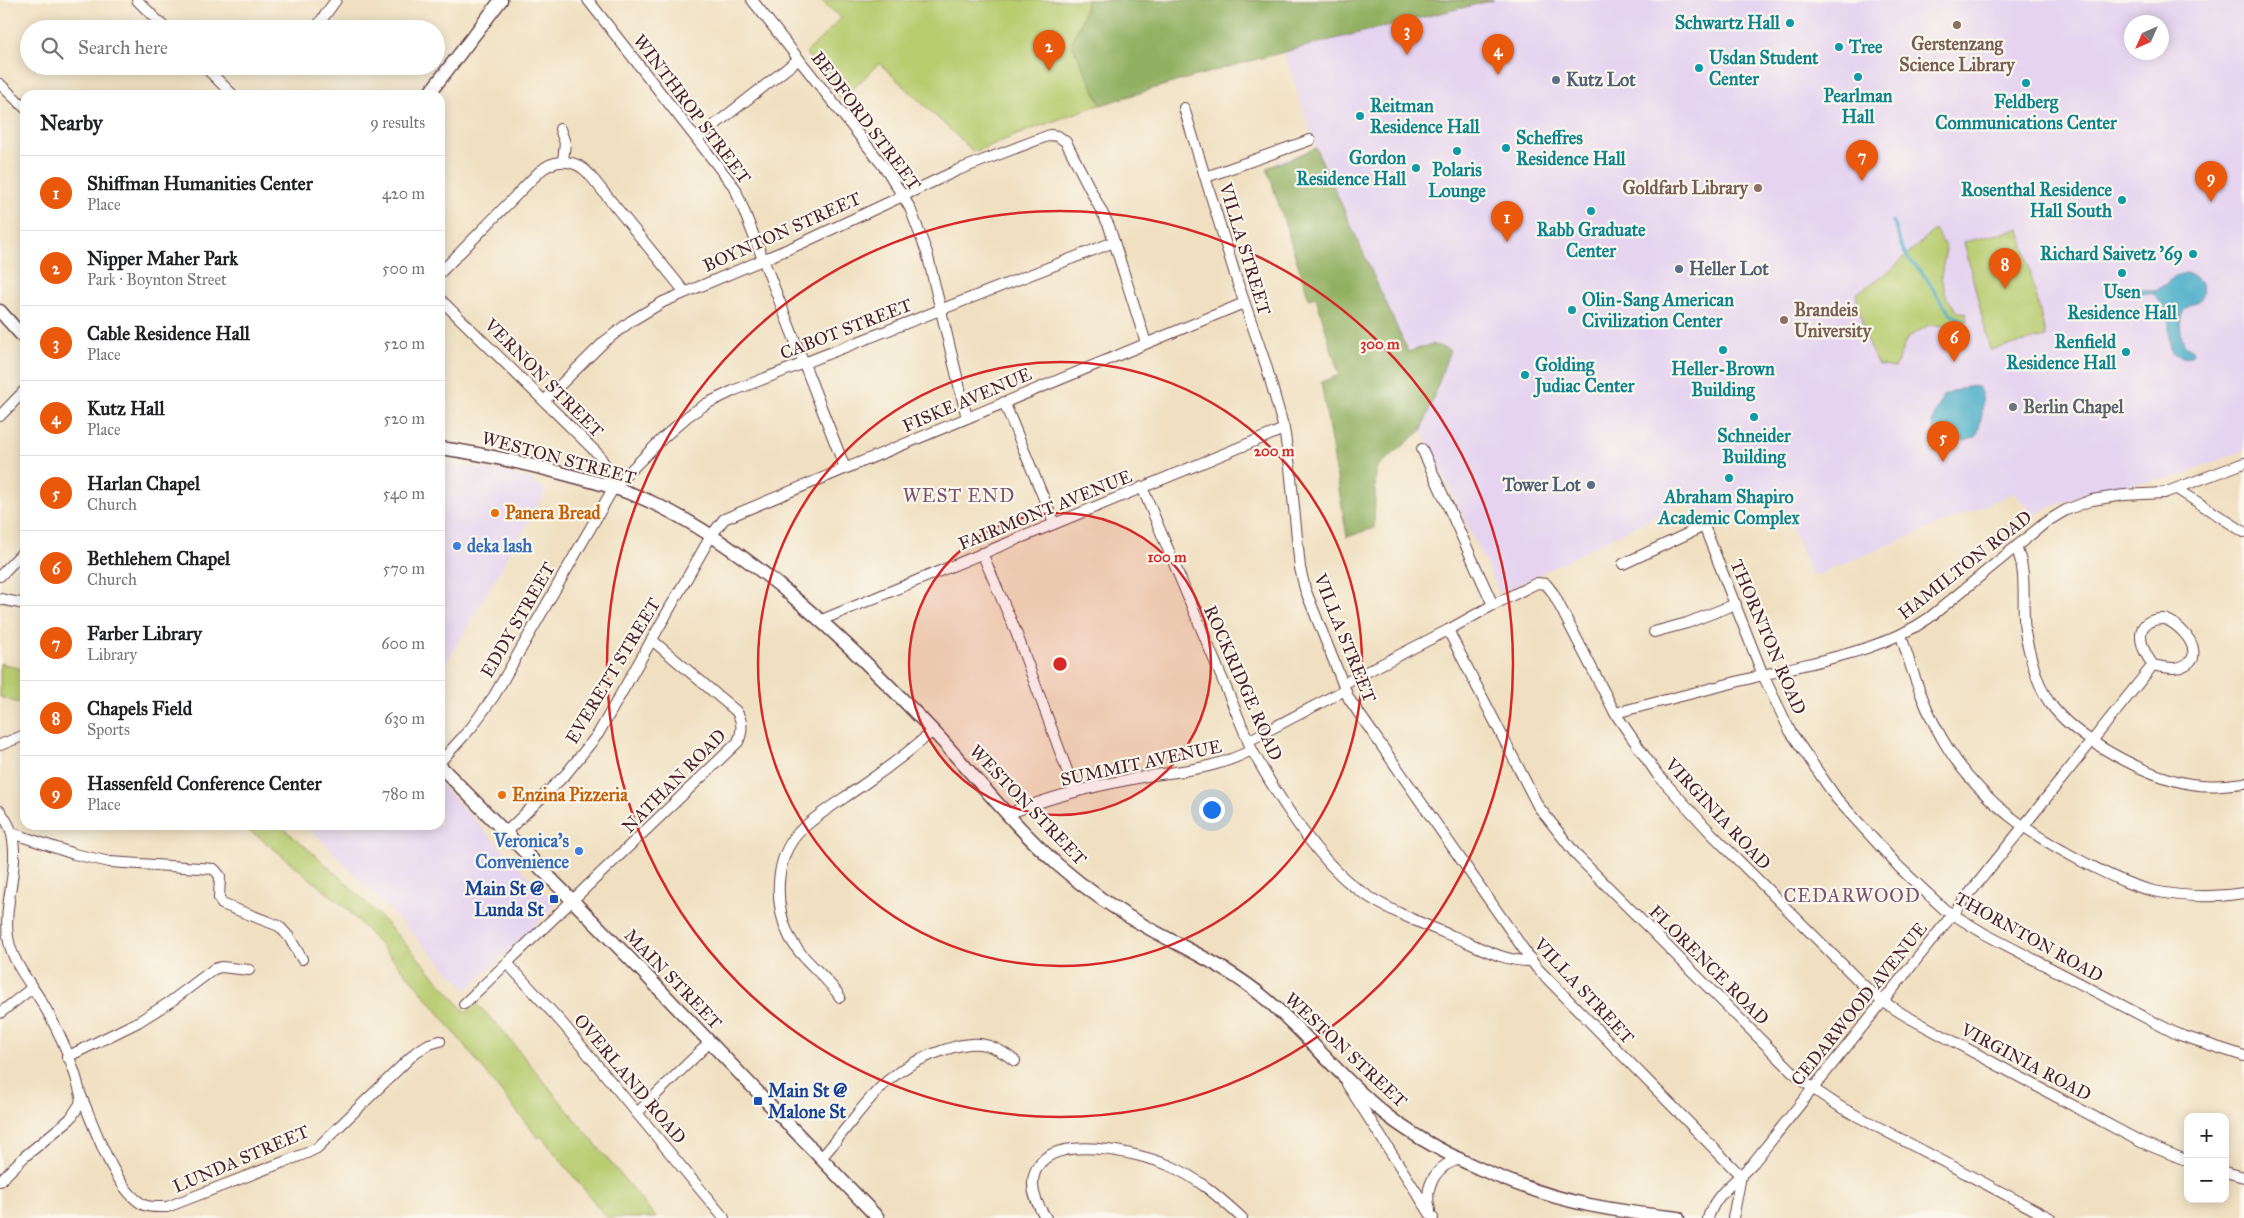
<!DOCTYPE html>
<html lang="en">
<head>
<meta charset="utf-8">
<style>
  :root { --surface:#fff; --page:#f2f2f2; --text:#202124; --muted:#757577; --line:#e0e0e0; --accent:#ea580c }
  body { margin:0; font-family:"IM FELL Great Primer",serif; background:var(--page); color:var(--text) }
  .controls { position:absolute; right:15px; bottom:15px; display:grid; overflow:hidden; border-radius:10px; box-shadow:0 2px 12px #0003 }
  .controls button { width:45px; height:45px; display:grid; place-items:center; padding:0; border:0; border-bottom:1px solid var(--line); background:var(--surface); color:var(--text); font:25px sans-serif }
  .compass { position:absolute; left:2124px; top:15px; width:45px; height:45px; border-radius:50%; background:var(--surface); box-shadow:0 2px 12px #0003; rotate:225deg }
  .you { position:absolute; left:1211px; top:809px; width:18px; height:18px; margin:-12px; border:4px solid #fff; border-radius:50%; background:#1a73e8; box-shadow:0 0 0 8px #1a73e833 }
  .badge { display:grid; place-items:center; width:32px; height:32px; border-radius:50%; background:var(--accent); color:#fff; font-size:16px; font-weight:700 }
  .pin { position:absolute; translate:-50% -41px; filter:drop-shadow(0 1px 2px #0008) }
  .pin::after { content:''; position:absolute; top:26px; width:18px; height:15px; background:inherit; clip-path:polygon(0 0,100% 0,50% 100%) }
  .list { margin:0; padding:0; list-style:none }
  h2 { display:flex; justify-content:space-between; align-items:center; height:65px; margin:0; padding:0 20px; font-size:21px }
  h2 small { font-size:16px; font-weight:400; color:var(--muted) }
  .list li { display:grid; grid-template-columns:32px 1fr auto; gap:15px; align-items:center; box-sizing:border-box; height:75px; padding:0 20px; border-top:1px solid var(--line) }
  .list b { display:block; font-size:19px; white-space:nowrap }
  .list p { margin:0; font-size:16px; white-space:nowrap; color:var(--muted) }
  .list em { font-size:16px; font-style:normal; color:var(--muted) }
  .icon { flex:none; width:28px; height:28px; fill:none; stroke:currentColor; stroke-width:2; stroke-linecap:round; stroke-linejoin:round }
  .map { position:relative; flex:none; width:2244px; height:1218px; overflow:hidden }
  .search { position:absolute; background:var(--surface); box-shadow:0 2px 12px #0003; left:20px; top:20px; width:425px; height:55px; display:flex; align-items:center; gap:12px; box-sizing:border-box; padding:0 18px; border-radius:28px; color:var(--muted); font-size:19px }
  .panel { position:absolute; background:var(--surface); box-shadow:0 2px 12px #0003; left:20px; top:90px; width:425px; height:740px; border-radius:15px }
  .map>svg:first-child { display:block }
  .built { fill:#e5d3f0; fill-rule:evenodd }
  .green { fill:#b8cc70; stroke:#81764e }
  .forest { fill:#92b062; stroke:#6e6846 }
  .water { fill:#49adc8; stroke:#4a667a }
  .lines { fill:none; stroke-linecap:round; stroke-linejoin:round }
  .stream { stroke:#49adc8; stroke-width:3 }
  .minor-casing { stroke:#633c42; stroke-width:12 }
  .major-casing { stroke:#633c42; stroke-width:15 }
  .minor { stroke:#fff; stroke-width:10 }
  .major { stroke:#fff; stroke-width:12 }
  .ring { fill:none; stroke:#d62828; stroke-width:2.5 }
  .culture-dot { fill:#0f9aa8; stroke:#fbf7ec; stroke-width:2 }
  .education-dot { fill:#8d6e63; stroke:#fbf7ec; stroke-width:2 }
  .service-dot { fill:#5c6f8a; stroke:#fbf7ec; stroke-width:2 }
  .worship-dot { fill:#6b7280; stroke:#fbf7ec; stroke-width:2 }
  .food-dot { fill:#e8710a; stroke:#fbf7ec; stroke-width:2 }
  .shop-dot { fill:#3f7fe0; stroke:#fbf7ec; stroke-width:2 }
  .transit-dot { fill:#1a4fb4; stroke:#fbf7ec; stroke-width:2 }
  .labels { text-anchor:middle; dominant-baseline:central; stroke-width:4.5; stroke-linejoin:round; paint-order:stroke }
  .culture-label { font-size:18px; font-weight:bold; fill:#0d838f; stroke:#fbf7ec }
  .education-label { font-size:18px; font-weight:bold; fill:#785e54; stroke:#fbf7ec }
  .service-label { font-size:18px; font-weight:bold; fill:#4e5e75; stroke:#fbf7ec; text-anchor:start }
  .street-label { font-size:18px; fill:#4a1f2b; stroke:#fbf7ec }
  .worship-label { font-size:18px; font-weight:bold; fill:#5b616d; stroke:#fbf7ec; text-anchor:start }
  .food-label { font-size:18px; font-weight:bold; fill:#c56008; stroke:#fbf7ec; text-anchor:start }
  .shop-label { font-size:18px; font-weight:bold; fill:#366cbe; stroke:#fbf7ec; text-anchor:start }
  .transit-label { font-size:18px; font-weight:bold; fill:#164399; stroke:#fbf7ec; text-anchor:end }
  .neighbourhood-label { font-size:19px; letter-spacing:1px; fill:#7b5272; stroke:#fbf7ec }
  .centre { fill:#d62828; stroke:#fbf7ec; stroke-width:2.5 }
  .ring-label { font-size:15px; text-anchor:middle; font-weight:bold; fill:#d62828; stroke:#fbf7ec; stroke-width:4.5; stroke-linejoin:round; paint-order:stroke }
</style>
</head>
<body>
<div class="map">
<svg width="2244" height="1218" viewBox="0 0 2244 1218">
  <rect width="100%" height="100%" fill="#fbf7ec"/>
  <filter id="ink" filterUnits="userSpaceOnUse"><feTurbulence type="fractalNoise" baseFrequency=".02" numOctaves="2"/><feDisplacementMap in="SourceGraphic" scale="10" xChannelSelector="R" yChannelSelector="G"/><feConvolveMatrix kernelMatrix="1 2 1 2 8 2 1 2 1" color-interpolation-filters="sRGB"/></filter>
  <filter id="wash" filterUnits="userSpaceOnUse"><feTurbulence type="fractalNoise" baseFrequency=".0096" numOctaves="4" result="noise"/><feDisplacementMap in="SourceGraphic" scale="20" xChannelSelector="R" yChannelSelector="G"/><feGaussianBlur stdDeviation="1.12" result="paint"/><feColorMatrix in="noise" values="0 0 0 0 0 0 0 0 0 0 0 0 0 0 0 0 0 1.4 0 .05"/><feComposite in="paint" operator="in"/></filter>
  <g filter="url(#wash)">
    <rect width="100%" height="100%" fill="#f0e0c1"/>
    <g class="built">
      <path d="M1494 0H2244V450L2177 477 2094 490 2034 514 2015 493 1812 577 1779 497 1714 523 1709 509 1696 514 1689 499 1500 594 1422 430 1450 351 1432 344 1339 375 1277 161 1316 148 1284 50ZM2132 22H2162V52H2132Z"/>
      <path d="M440 463 501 471 534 480 533 483 544 487 545 493 440 674Z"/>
      <path d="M440 784 556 905 467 990 307 825H440Z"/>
    </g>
    <g class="green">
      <path d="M821 0H1494C1390 25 1284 47 1182 78 1111 100 1042 124 974 152L879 63 842 100 806 53 841 18Z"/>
      <path d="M1935 229 1946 248 1941 277 1947 298 1957 311 1966 314 1967 321 1950 326 1929 325 1907 338 1895 368 1878 365 1866 340 1856 294 1891 270Z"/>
      <path d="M2020 229 2046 337 1990 350 1964 242Z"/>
      <path d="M0 663 25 670V705L0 697Z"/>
      <path d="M238 825H279C350 881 408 944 466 1013L476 1003 502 1030 656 1218H607L541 1136 538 1138 414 982 346 908 258 836Z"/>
    </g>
    <g class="forest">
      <path d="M1087 0H1494C1362 32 1230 63 1101 105L1071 42 1080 25Z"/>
      <path d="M1316 148 1408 352 1432 344 1450 350 1422 430 1376 468 1374 528 1347 537 1321 382 1339 375 1316 297 1309 299 1267 168Z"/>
    </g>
    <g class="water">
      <path d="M2186 273C2199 277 2208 289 2199 301 2177 309 2178 323 2184 344L2193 350 2192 355 2186 358 2172 353 2169 339V318L2163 305 2154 294 2141 293 2139 288 2156 291 2177 275Z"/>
      <path d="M1967 386 1978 387C1987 399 1981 424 1976 437L1965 441 1956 437 1953 431 1939 436 1934 434 1932 422 1943 396Z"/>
    </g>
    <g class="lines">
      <path class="stream" d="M1893 221C1899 231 1898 241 1903 250 1908 261 1916 265 1923 274 1935 288 1943 314 1963 320"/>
    </g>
  </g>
  <g filter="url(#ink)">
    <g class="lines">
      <g class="minor-casing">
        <g id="minor">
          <path d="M137 0 166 29"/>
          <path d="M588 0 735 188 845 468"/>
          <path d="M752 0 888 172 910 208 927 253 967 418"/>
          <path d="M315 29 336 0"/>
          <path d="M204 66 233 95"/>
          <path d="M0 84 25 108"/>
          <path d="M1184 108 1237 281 1266 365 1284 429 1290 467 1300 568 1305 589 1349 699 1536 967 1741 1176"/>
          <path d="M560 129 565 143 563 161"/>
          <path d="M698 138 799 59"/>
          <path d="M1206 177 1310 140"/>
          <path d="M440 273 539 172C555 158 574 158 589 174L684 291"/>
          <path d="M440 299 599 455 608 470 614 487"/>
          <path d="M544 401 604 342 631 321 663 302 800 244 958 170 1050 135 1058 136 1066 142 1109 226 1146 343"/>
          <path d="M1004 402 1054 523"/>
          <path d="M0 416 25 390"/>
          <path d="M1422 449 1493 605"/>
          <path d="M1142 487 1252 750C1276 794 1319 863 1360 891 1389 911 1423 924 1455 937 1479 947 1505 962 1531 961"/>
          <path d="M2177 489 2244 532"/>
          <path d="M2016 548C2029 573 2020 608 2026 638 2031 659 2037 684 2049 702 2075 739 2147 777 2191 784 2209 787 2226 785 2244 783"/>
          <path d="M982 553 1016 632 1075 792"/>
          <path d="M1623 564 1704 526 1763 675 1790 731 1837 799 1899 867 1944 909 1985 934 2177 1034 2244 1056"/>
          <path d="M0 576 25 550"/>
          <path d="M0 599 25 604"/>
          <path d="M2165 619C2179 625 2197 642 2193 658 2183 672 2167 668 2153 665 2139 646 2131 618 2165 619Z"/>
          <path d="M819 621 1284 429"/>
          <path d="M1448 630 1538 806 1578 857 1792 1071 1812 1088 1842 1108 2050 1218"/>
          <path d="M1654 632 1687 623 1736 604"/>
          <path d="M1901 635C1913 675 1926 714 1949 750 1984 804 2031 835 2087 864 2108 874 2130 886 2154 891 2183 897 2214 898 2244 893"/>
          <path d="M1343 684 1448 630 1493 605 1537 583 1546 584 1553 593 1615 713 1657 774 1711 833 1862 984 1882 1001 1906 1016 2141 1142 2188 1161"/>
          <path d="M1615 713C1667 700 1719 686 1771 673 1825 659 1883 650 1929 618L2046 522 2066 510 2092 500 2124 495 2164 493 2244 463"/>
          <path d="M1248 741 1345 690"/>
          <path d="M0 745 25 735"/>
          <path d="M440 762 471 728 494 696 614 487 664 437 688 416 706 404 735 390 1114 242"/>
          <path d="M0 811C4 817 9 824 11 831 21 866 3 902 8 937 12 963 30 982 43 1004 59 1031 74 1065 81 1096L80 1104 70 1119 24 1157 0 1181"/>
          <path d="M1008 814C1049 797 1094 786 1137 778 1181 770 1210 771 1252 750"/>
          <path d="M12 833 74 854 110 862 214 869 220 876 219 898 222 904 279 926 289 937 302 959"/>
          <path d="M505 833 566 774 598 734 711 536 724 519 1244 303"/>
          <path d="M508 964 563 1024 724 1218"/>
          <path d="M840 997C826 975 801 960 789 936 774 904 774 859 799 832 817 814 840 801 860 787 885 770 910 751 933 731"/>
          <path d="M464 1004 738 742C743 731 743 721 736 711L652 640"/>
          <path d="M0 1013 32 988"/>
          <path d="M67 1057 138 1022 170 1002 214 969 221 967 249 970"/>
          <path d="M1347 1084 1433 1218"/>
          <path d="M81 1096C94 1125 115 1191 144 1205 151 1208 159 1207 167 1207L307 1153 317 1148 416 1052 429 1044 440 1041"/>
          <path d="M637 1113 710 1042"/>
          <path d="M821 1158C864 1111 878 1071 944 1050 975 1040 990 1041 1015 1061"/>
          <path d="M2225 1172 2244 1177"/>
          <path d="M1430 1210C1423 1186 1437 1164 1461 1159"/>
          <path d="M1046 1218C1037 1205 1029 1188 1035 1172 1050 1131 1138 1153 1168 1165 1197 1177 1219 1197 1242 1218"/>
          <path d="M1708 1218C1716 1192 1736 1182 1753 1163L2153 665"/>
          <path d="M1733 1218 1741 1176"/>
        </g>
      </g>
      <g class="major-casing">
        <g id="major">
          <path d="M428 95 501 0"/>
          <path d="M0 311 25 339"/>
          <path d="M440 448C485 454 528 464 572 476 599 483 625 490 651 502 753 549 858 652 935 733 976 777 1013 825 1058 865 1087 890 1117 911 1150 929 1190 951 1231 969 1266 999 1306 1033 1338 1075 1379 1109 1430 1152 1524 1192 1589 1205 1619 1211 1649 1215 1678 1218"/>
          <path d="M440 766 640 969 878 1218"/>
        </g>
      </g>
      <use href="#minor" class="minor"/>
      <use href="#major" class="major"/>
    </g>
  </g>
  <circle cx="1060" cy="664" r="151" fill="#d62828" fill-opacity=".12"/>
  <g class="ring">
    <circle cx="1060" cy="664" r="151"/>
    <circle cx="1060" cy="664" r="302"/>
    <circle cx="1060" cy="664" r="453"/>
  </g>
  <g class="culture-dot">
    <circle cx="1790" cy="23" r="5"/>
    <circle cx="1839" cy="47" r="5"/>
    <circle cx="1699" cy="68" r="5"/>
    <circle cx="1858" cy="77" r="5"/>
    <circle cx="2026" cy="83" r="5"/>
    <circle cx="1360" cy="116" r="5"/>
    <circle cx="1506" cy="148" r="5"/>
    <circle cx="1457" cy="151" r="5"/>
    <circle cx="1416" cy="168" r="5"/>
    <circle cx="2122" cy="200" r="5"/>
    <circle cx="1591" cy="211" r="5"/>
    <circle cx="2193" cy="254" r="5"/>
    <circle cx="2122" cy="273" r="5"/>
    <circle cx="1572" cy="310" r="5"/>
    <circle cx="1723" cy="350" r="5"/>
    <circle cx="2126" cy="352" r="5"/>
    <circle cx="1525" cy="375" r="5"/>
    <circle cx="1754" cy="417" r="5"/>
    <circle cx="1729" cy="478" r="5"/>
  </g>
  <g class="education-dot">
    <circle cx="1957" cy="25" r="5"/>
    <circle cx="1758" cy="188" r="5"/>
    <circle cx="1784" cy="320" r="5"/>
  </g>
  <g class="service-dot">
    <circle cx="1556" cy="80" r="5"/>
    <circle cx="1679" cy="269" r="5"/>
    <circle cx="1591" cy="485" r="5"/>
  </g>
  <circle class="worship-dot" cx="2013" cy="407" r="5"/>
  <g class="food-dot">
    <circle cx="495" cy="513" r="5"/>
    <circle cx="502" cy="795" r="5"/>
  </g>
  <g class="shop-dot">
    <circle cx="457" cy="546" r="5"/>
    <circle cx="579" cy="851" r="5"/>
  </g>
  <g class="transit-dot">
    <rect x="549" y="894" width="10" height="10" rx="2.5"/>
    <rect x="753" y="1096" width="10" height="10" rx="2.5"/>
  </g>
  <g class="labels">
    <g class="culture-label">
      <text x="1780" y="23" text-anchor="end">Schwartz Hall</text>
      <text x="1849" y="47" text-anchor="start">Tree</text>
      <text x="1709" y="58" text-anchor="start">Usdan Student<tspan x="1709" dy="21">Center</tspan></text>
      <text x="1858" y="96">Pearlman<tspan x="1858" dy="21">Hall</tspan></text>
      <text x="2026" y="102">Feldberg<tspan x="2026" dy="21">Communications Center</tspan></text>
      <text x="1370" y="106" text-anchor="start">Reitman<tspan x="1370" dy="21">Residence Hall</tspan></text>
      <text x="1516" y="138" text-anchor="start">Scheffres<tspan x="1516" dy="21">Residence Hall</tspan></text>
      <text x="1406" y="158" text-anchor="end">Gordon<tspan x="1406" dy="21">Residence Hall</tspan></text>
      <text x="1457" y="170">Polaris<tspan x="1457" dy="21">Lounge</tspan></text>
      <text x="2112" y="190" text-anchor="end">Rosenthal Residence<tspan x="2112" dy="21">Hall South</tspan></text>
      <text x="1591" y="230">Rabb Graduate<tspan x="1591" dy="21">Center</tspan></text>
      <text x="2183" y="254" text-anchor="end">Richard Saivetz '69</text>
      <text x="2122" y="292">Usen<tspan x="2122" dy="21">Residence Hall</tspan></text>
      <text x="1582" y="300" text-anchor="start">Olin-Sang American<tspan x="1582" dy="21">Civilization Center</tspan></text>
      <text x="2116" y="342" text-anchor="end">Renfield<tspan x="2116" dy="21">Residence Hall</tspan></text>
      <text x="1535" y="365" text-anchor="start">Golding<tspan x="1535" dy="21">Judiac Center</tspan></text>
      <text x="1723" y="369">Heller-Brown<tspan x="1723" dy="21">Building</tspan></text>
      <text x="1754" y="436">Schneider<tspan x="1754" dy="21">Building</tspan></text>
      <text x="1729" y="497">Abraham Shapiro<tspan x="1729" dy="21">Academic Complex</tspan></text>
    </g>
    <g class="education-label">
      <text x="1957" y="44">Gerstenzang<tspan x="1957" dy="21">Science Library</tspan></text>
      <text x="1748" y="188" text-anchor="end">Goldfarb Library</text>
      <text x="1794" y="310" text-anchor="start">Brandeis<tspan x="1794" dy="21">University</tspan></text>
    </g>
    <g class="service-label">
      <text x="1566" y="80">Kutz Lot</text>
      <text x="1689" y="269">Heller Lot</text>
      <text x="1581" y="485" text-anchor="end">Tower Lot</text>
    </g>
    <g class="street-label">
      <text transform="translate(692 109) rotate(53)">WINTHROP STREET</text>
      <text transform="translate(866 121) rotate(53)">BEDFORD STREET</text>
      <text transform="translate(782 232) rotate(-24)">BOYNTON STREET</text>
      <text transform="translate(1245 249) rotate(73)">VILLA STREET</text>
      <text transform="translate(846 329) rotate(-21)">CABOT STREET</text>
      <text transform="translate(544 378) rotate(45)">VERNON STREET</text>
      <text transform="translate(967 400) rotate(-23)">FISKE AVENUE</text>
      <text transform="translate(559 458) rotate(15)">WESTON STREET</text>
      <text transform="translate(1045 510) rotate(-22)">FAIRMONT AVENUE</text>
      <text transform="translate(1965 565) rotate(-38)">HAMILTON ROAD</text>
      <text transform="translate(518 620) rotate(-60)">EDDY STREET</text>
      <text transform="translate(1768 637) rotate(67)">THORNTON ROAD</text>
      <text transform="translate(1345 638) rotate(68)">VILLA STREET</text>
      <text transform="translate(613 671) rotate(-59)">EVERETT STREET</text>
      <text transform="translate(1243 683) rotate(66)">ROCKRIDGE ROAD</text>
      <text transform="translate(1141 763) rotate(-12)">SUMMIT AVENUE</text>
      <text transform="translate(674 781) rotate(-45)">NATHAN ROAD</text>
      <text transform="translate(1028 805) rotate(46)">WESTON STREET</text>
      <text transform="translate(1718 814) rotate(47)">VIRGINIA ROAD</text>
      <text transform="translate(2029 937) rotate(29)">THORNTON ROAD</text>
      <text transform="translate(1709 965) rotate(45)">FLORENCE ROAD</text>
      <text transform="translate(673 979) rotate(46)">MAIN STREET</text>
      <text transform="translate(1584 991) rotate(47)">VILLA STREET</text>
      <text transform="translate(1859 1004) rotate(-51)">CEDARWOOD AVENUE</text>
      <text transform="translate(1346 1050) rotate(43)">WESTON STREET</text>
      <text transform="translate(2026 1062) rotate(28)">VIRGINIA ROAD</text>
      <text transform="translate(630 1079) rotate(50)">OVERLAND ROAD</text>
      <text transform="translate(241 1159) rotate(-23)">LUNDA STREET</text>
    </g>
    <g class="worship-label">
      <text x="2023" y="407">Berlin Chapel</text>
    </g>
    <g class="food-label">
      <text x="505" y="513">Panera Bread</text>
      <text x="512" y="795">Enzina Pizzeria</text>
    </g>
    <g class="shop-label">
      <text x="467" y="546">deka lash</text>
      <text x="569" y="841" text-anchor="end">Veronica's<tspan x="569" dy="21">Convenience</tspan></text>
    </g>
    <g class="transit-label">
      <text x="544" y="889">Main St @<tspan x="544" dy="21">Lunda St</tspan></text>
      <text x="768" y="1091" text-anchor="start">Main St @<tspan x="768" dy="21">Malone St</tspan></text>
    </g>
    <g class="neighbourhood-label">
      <text x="959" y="495">WEST END</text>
      <text x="1852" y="895">CEDARWOOD</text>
    </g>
  </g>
  <circle cx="1060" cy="664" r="8" class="centre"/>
  <g class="ring-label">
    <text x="1380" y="349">300 m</text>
    <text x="1274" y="456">200 m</text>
    <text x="1167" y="562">100 m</text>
  </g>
</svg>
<div class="controls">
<button>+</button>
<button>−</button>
</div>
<svg class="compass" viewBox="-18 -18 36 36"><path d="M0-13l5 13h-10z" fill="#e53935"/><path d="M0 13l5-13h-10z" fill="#757577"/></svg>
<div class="you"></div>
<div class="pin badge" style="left:1507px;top:242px">1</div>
<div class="pin badge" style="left:1049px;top:71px">2</div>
<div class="pin badge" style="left:1407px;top:55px">3</div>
<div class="pin badge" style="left:1498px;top:75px">4</div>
<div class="pin badge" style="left:1943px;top:462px">5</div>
<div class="pin badge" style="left:1954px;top:362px">6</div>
<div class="pin badge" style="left:1862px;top:181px">7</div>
<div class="pin badge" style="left:2005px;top:289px">8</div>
<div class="pin badge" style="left:2211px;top:202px">9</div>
<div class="search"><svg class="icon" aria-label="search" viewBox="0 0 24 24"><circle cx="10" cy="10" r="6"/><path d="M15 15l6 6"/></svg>Search here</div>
<section class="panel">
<h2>Nearby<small>9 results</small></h2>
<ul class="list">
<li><span class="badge">1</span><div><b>Shiffman Humanities Center</b><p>Place</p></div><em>420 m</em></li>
<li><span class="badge">2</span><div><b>Nipper Maher Park</b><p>Park · Boynton Street</p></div><em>500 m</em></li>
<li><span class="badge">3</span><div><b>Cable Residence Hall</b><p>Place</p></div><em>520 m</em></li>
<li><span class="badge">4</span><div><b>Kutz Hall</b><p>Place</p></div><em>520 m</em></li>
<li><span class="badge">5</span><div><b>Harlan Chapel</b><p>Church</p></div><em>540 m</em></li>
<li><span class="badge">6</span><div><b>Bethlehem Chapel</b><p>Church</p></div><em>570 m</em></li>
<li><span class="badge">7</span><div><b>Farber Library</b><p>Library</p></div><em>600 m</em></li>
<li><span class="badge">8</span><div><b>Chapels Field</b><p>Sports</p></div><em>630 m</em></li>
<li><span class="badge">9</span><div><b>Hassenfeld Conference Center</b><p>Place</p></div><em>780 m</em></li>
</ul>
</section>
</div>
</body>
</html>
